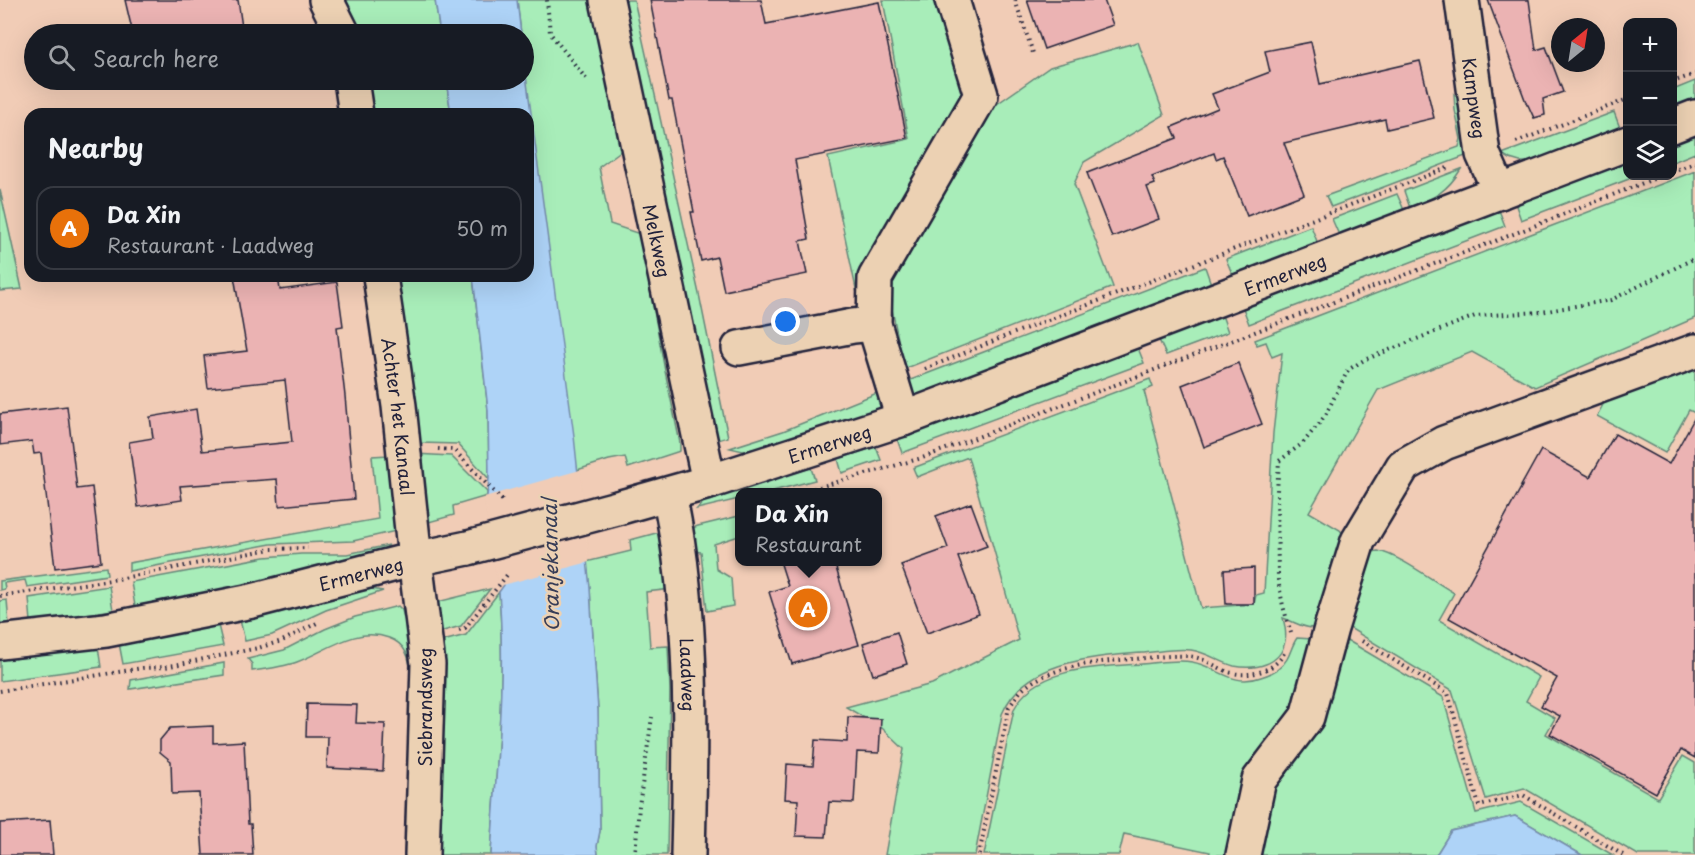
<!DOCTYPE html>
<html lang="en">
<head>
<meta charset="utf-8">
<style>
  :root { --surface:#171b24; --page:#242831; --text:#f1f3f6; --muted:#9ea1a6; --line:#363941; --accent:#1a73e8 }
  body { margin:0; font-family:"Playpen Sans",sans-serif; background:var(--page); color:var(--text) }
  .controls { position:absolute; right:18px; top:18px; display:grid; overflow:hidden; border-radius:12px; box-shadow:0 6px 24px #0002 }
  .controls button { width:54px; height:54px; display:grid; place-items:center; padding:0; border:0; border-bottom:2px solid var(--line); background:var(--surface); color:var(--text); font:30px sans-serif }
  .compass { position:absolute; left:1551px; top:18px; width:54px; height:54px; border-radius:50%; background:var(--surface); box-shadow:0 6px 24px #0002; rotate:30deg }
  .you { position:absolute; left:786px; top:322px; width:21px; height:21px; margin:-15px; border:4px solid #fff; border-radius:50%; background:#1a73e8; box-shadow:0 0 0 9px #1a73e833 }
  .badge { display:grid; place-items:center; width:39px; height:39px; border-radius:50%; background:var(--accent); color:#fff; font-size:20px; font-weight:700 }
  .pin { position:absolute; translate:-50% -50%; border:3px solid #fff; box-shadow:0 2px 6px #0006 }
  .popup { position:absolute; left:735px; top:488px; width:147px; height:78px; box-sizing:border-box; display:grid; place-content:center; border-radius:12px; background:var(--surface); filter:drop-shadow(0 2px 4px #0005); font-size:20px; white-space:nowrap; color:var(--muted) }
  .popup b { font-size:22px; color:var(--text) }
  .popup::after { content:''; position:absolute; left:50%; top:100%; margin-left:-12px; border:12px solid transparent; border-top-color:var(--surface) }
  .list { margin:0; padding:0; list-style:none }
  h2 { display:flex; justify-content:space-between; align-items:center; height:78px; margin:0; padding:0 24px; font-size:26px }
  h2 small { font-size:20px; font-weight:400; color:var(--muted) }
  .list li { display:grid; grid-template-columns:39px 1fr auto; gap:18px; align-items:center; box-sizing:border-box; height:84px; margin:0 12px 12px; padding:0 12px; border:2px solid var(--line); border-radius:18px }
  .list b { display:block; font-size:22px; white-space:nowrap }
  .list p { margin:0; font-size:20px; white-space:nowrap; color:var(--muted) }
  .list em { font-size:20px; font-style:normal; color:var(--muted) }
  .icon { flex:none; width:33px; height:33px; fill:none; stroke:currentColor; stroke-width:2; stroke-linecap:round; stroke-linejoin:round }
  .map { position:relative; flex:none; width:1695px; height:855px; overflow:hidden }
  .search { position:absolute; background:var(--surface); box-shadow:0 6px 24px #0002; left:24px; top:24px; width:510px; height:66px; display:flex; align-items:center; gap:15px; box-sizing:border-box; padding:0 21px; border-radius:33px; color:var(--muted); font-size:22px }
  .panel { position:absolute; background:var(--surface); box-shadow:0 6px 24px #0002; left:24px; top:108px; width:510px; height:174px; border-radius:18px }
  .map>svg:first-child { display:block }
  .green { fill:#a8edb9; stroke:#65887a; stroke-width:1.5 }
  .water { fill:#aed3f7; stroke:#768cac; stroke-width:1.5 }
  .pier { fill:#f1ccb6 }
  .building { fill:#ebb3b3; stroke:#22223b; stroke-width:1.5 }
  .lines { fill:none; stroke-linecap:round; stroke-linejoin:round }
  .minor-casing { stroke:#22223b; stroke-width:38 }
  .path { stroke:#22223b; stroke-width:4; stroke-dasharray:1.5 4.5; stroke-linecap:butt }
  .minor { stroke:#ecd1b3; stroke-width:33 }
  .minor-bridge-casing { stroke:#22223b; stroke-width:38; stroke-linecap:butt }
  .minor-bridge { stroke:#ecd1b3; stroke-width:33 }
  .labels { text-anchor:middle; dominant-baseline:central; stroke-width:5; stroke-linejoin:round; paint-order:stroke }
  .street-label { font-size:18px; fill:#22223b; stroke:#ecd1b3 }
  .water-label { font-size:20px; font-style:italic; fill:#373d57; stroke:#ecd1b3 }
</style>
</head>
<body>
<div class="map">
<svg width="1695" height="855" viewBox="0 0 1695 855">
  <rect width="100%" height="100%" fill="#f1ccb6"/>
  <filter id="ink" filterUnits="userSpaceOnUse"><feTurbulence type="fractalNoise" baseFrequency=".0167" numOctaves="2"/><feDisplacementMap in="SourceGraphic" scale="12" xChannelSelector="R" yChannelSelector="G"/><feConvolveMatrix kernelMatrix="1 2 1 2 8 2 1 2 1" color-interpolation-filters="sRGB"/></filter>
  <g filter="url(#ink)">
    <g class="green">
      <path d="M341 0H435L440 34H356Z"/>
      <path d="M517 0H598L622 150 599 167 610 224 640 234 665 371 680 443V451L628 468 625 457 609 460 577 470 524 67V34H521Z"/>
      <path d="M622 0H634L699 294 728 437 718 440 714 436Z"/>
      <path d="M883 0H933L964 92 869 253 863 269 858 298 828 157 909 139Z"/>
      <path d="M1138 42 1164 115 1084 162 1074 184 1113 287 904 369 889 294 890 277 994 106 1050 67Z"/>
      <path d="M363 80H446L451 114H369Z"/>
      <path d="M1695 81V114L1673 113V90Z"/>
      <path d="M1454 94 1466 102 1468 155 1331 207 1326 196 1459 147 1461 139 1455 110Z"/>
      <path d="M1614 112 1620 128 1531 162H1520L1510 159 1502 154Z"/>
      <path d="M1695 135V153L1673 162 1672 143Z"/>
      <path d="M1627 161 1628 176H1637L1521 220 1515 203Z"/>
      <path d="M1461 169C1447 192 1434 198 1410 208L1404 191Z"/>
      <path d="M1695 171V318L1535 387 1472 352 1378 390 1309 512 1340 530 1344 535 1314 628C1302 628 1295 622 1283 618 1285 626 1287 633 1285 641 1281 665 1255 670 1234 666 1219 662 1207 652 1191 650 1175 648 1157 652 1141 653 1091 657 1024 661 1002 714L975 855H885L904 749 882 728 846 707 932 684 1019 640 968 457 917 477 913 468 1150 379 1153 387 1144 391 1201 608 1254 604 1256 595 1264 593 1273 433 1282 353 1272 357 1266 342 1257 345 1255 340Z"/>
      <path d="M0 190 22 289 0 291Z"/>
      <path d="M1397 194 1404 210 1339 235 1332 219Z"/>
      <path d="M1499 210 1505 226 1249 324 1243 308Z"/>
      <path d="M1311 226 1318 244 1303 248 1295 267 1263 264 1233 276 1226 259Z"/>
      <path d="M1205 267 1211 284 914 398 908 381Z"/>
      <path d="M392 276H473L488 410 489 479 458 444 420 443 413 438Z"/>
      <path d="M1222 315 1228 332 1166 355 1159 340Z"/>
      <path d="M1112 343 1131 351 1138 348 1144 363 902 453 897 439 1088 367 1096 348Z"/>
      <path d="M1695 362V413L1689 410 1665 453 1597 416 1607 397Z"/>
      <path d="M882 391 888 407 768 446 743 451 730 448 783 431Z"/>
      <path d="M876 447 881 460 842 473 838 459Z"/>
      <path d="M415 454 451 456 487 492V496L453 506 454 515 429 522 427 519Z"/>
      <path d="M389 455 396 531 353 541 271 544 129 571V563L378 519 372 456Z"/>
      <path d="M811 468 815 480 769 492H739V499L697 509 706 499 711 497Z"/>
      <path d="M739 516V536L714 544 716 569 731 578 733 606 707 611 701 552 691 551 689 529 698 526Z"/>
      <path d="M660 532 672 589 646 592 650 647 668 646 670 690 667 855H598L597 846 600 831 598 710 592 623 590 588 586 562 631 551 630 540Z"/>
      <path d="M389 545 382 551C301 573 218 591 135 606L131 582 265 557 301 554H347Z"/>
      <path d="M1378 551C1397 554 1435 582 1454 593L1439 620 1539 677 1526 701 1555 718 1546 734 1658 798 1683 756 1695 763V855H1638L1524 788 1486 799 1452 690 1343 624 1372 552Z"/>
      <path d="M106 567 107 575 27 587 25 580 4 583 5 589 0 590V581Z"/>
      <path d="M109 586 113 610 31 622 29 598Z"/>
      <path d="M371 589 383 591 326 610 272 635 245 641 240 620Z"/>
      <path d="M490 589 461 626 436 633 433 603Z"/>
      <path d="M499 592C506 679 496 768 491 855H437L439 649 443 641 466 635Z"/>
      <path d="M7 600 9 625 0 626V601Z"/>
      <path d="M398 606 402 610 419 677 411 675C410 658 406 644 389 638 355 626 327 651 297 662 283 667 267 669 252 671V664L248 659 284 650 325 629 355 617Z"/>
      <path d="M218 625 223 646 123 664 119 643Z"/>
      <path d="M1297 638 1312 639 1297 714 1232 855H1209L1210 852 1124 834 1119 855H984L1014 709C1036 666 1101 667 1142 664 1158 663 1176 659 1192 662 1217 666 1232 688 1261 677 1271 674 1282 668 1287 659 1291 652 1292 645 1297 638Z"/>
      <path d="M1345 639 1443 697 1476 813 1521 802 1613 855H1582L1515 816 1451 831 1436 855H1256L1270 785Z"/>
      <path d="M98 647 101 667 0 681V660Z"/>
      <path d="M224 663V675L130 689 131 680Z"/>
    </g>
    <g class="water">
      <path d="M435 0H517L521 34H440Z"/>
      <path d="M524 60 574 436 590 588 592 623 598 710 600 831 597 846 598 855H491C496 768 506 679 499 592L504 585 487 496 489 479 488 410 473 276H528V114H451L446 80H524Z"/>
      <path d="M1515 816 1582 855H1436L1451 831Z"/>
    </g>
    <path class="pier" d="M580 470 589 562 499 586 501 584 497 576 484 497Z"/>
    <g class="building">
      <path d="M125 0H238L243 34H133Z"/>
      <path d="M650 0H761L766 24 879 2 907 138 795 160 809 239 800 241 807 274 724 291 717 257 701 261 691 212H694L672 100H669Z"/>
      <path d="M1027 0H1104L1113 25 1044 49Z"/>
      <path d="M1488 0H1529L1536 50 1546 47 1563 92 1543 99 1545 115 1534 118 1528 105H1527Z"/>
      <path d="M1311 42 1320 84 1420 61 1434 118 1387 129 1385 119 1284 143 1304 194 1247 216 1223 156 1216 159 1214 153 1152 177 1155 184 1147 187 1159 219 1112 237 1087 173 1177 138 1172 127 1218 108 1212 94 1270 72 1265 51Z"/>
      <path d="M234 276H278L280 290 337 282 343 326 337 327 345 396 354 499 279 506 277 479 180 486 182 500 138 507 129 442 153 438 150 417 196 409 202 451 292 442 285 380 208 388 204 356 247 351Z"/>
      <path d="M1238 363 1262 424 1204 447 1182 385Z"/>
      <path d="M67 406 77 489 92 487 101 562 55 568 41 453 34 454 32 441 0 445V414Z"/>
      <path d="M1695 417V758L1681 750 1656 793 1550 734 1560 716 1541 706 1557 678 1449 618 1522 486H1521L1541 450 1590 477 1615 434 1669 464Z"/>
      <path d="M971 503 987 546 958 557 979 614 927 633 901 565 948 548 936 516Z"/>
      <path d="M780 561H834L859 645 792 664 769 592 788 586Z"/>
      <path d="M1254 568V604H1226L1224 570Z"/>
      <path d="M897 632 907 664 873 675 863 643Z"/>
      <path d="M307 704 357 705 356 723 385 724 383 771 327 768 328 737H306Z"/>
      <path d="M848 717 881 719 879 753 857 752 854 803 829 802 826 837 796 836 798 800 785 799 787 764 813 766 815 740 847 742Z"/>
      <path d="M213 726V743L244 741 248 824H251L253 855H203L199 793 172 794 171 761 160 752V740L170 728Z"/>
      <path d="M50 820 53 855H0V823Z"/>
    </g>
    <g class="lines">
      <g class="minor-casing">
        <g id="minor">
          <path d="M326 0 343 34"/>
          <path id="s1" d="M607 0 709 482"/>
          <path id="s2" d="M1462 0 1483 154 1500 192"/>
          <path d="M351 80 356 114"/>
          <path d="M1672 126 1695 117"/>
          <path id="s3" d="M380 276 399 406 415 559 428 664 422 855"/>
          <path d="M739 348 853 326 874 324"/>
          <path d="M903 419 874 324 875 278 981 95 952 0"/>
          <path id="s4" d="M669 494C694 612 691 735 688 855"/>
          <path id="s5" d="M621 507 709 482 903 419 1628 143"/>
          <path id="s6" d="M0 642 106 630 252 601 415 559 468 548"/>
          <path d="M1243 855 1259 780 1307 717 1331 628 1358 541 1403 466 1444 443 1695 351"/>
        </g>
      </g>
      <g class="path">
        <path d="M547 0 550 33 587 80"/>
        <path d="M1015 0 1034 56"/>
        <path d="M1672 82 1695 74"/>
        <path d="M1516 142 1628 99"/>
        <path d="M1672 171 1695 163"/>
        <path d="M925 369 1001 338 1450 167"/>
        <path d="M438 449 454 450 504 502"/>
        <path d="M802 492 922 458 1516 233 1661 176"/>
        <path d="M0 596 118 579 271 549 308 548"/>
        <path d="M459 630 465 628 507 575"/>
        <path d="M1291 633 1283 606 1278 580 1277 491 1279 461 1303 443 1325 416 1348 370 1364 360 1475 316 1541 312 1611 300 1695 258"/>
        <path d="M1362 641 1448 693 1479 806 1523 795 1623 855"/>
        <path d="M0 691 143 668 165 667 258 648 282 641 317 623"/>
        <path d="M635 855 639 806 652 717"/>
        <path d="M979 855 1009 707C1013 702 1016 697 1020 692 1045 666 1098 662 1132 659 1150 658 1169 655 1187 656 1202 657 1213 665 1226 671 1246 679 1276 672 1285 651"/>
      </g>
      <use href="#minor" class="minor"/>
      <g class="minor-bridge-casing">
        <path id="minor-bridge" d="M468 548 621 507"/>
      </g>
      <use href="#minor-bridge" class="minor-bridge"/>
    </g>
  </g>
  <g class="labels">
    <g class="street-label">
      <text stroke="none"><textPath href="#s2" startOffset="99">Kampweg</textPath></text>
      <text stroke="none"><textPath href="#s1" startOffset="246">Melkweg</textPath></text>
      <text stroke="none"><textPath href="#s5" startOffset="704">Ermerweg</textPath></text>
      <text stroke="none"><textPath href="#s3" startOffset="142">Achter het Kanaal</textPath></text>
      <text stroke="none"><textPath href="#s5" startOffset="218">Ermerweg</textPath></text>
      <text stroke="none"><textPath href="#s6" startOffset="368">Ermerweg</textPath></text>
      <text stroke="none"><textPath href="#s4" startOffset="182">Laadweg</textPath></text>
      <text transform="translate(424 707) rotate(-90)">Siebrandsweg</text>
    </g>
    <g class="water-label">
      <text transform="translate(550 565) rotate(-91)">Oranjekanaal</text>
    </g>
  </g>
</svg>
<div class="controls">
<button>+</button>
<button>−</button>
<button><svg class="icon" aria-label="layers" viewBox="0 0 24 24"><path d="M12 4l9 5-9 5-9-5zM3 14l9 5 9-5"/></svg></button>
</div>
<svg class="compass" viewBox="-18 -18 36 36"><path d="M0-13l5 13h-10z" fill="#e53935"/><path d="M0 13l5-13h-10z" fill="#9ea1a6"/></svg>
<div class="you"></div>
<div class="pin badge" style="left:808px;top:608px;background:#e8710a">A</div>
<div class="popup"><b>Da Xin</b>Restaurant</div>
<div class="search"><svg class="icon" aria-label="search" viewBox="0 0 24 24"><circle cx="10" cy="10" r="6"/><path d="M15 15l6 6"/></svg>Search here</div>
<section class="panel">
<h2>Nearby<small></small></h2>
<ul class="list">
<li><span class="badge" style="background:#e8710a">A</span><div><b>Da Xin</b><p>Restaurant · Laadweg</p></div><em>50 m</em></li>
</ul>
</section>
</div>
</body>
</html>
